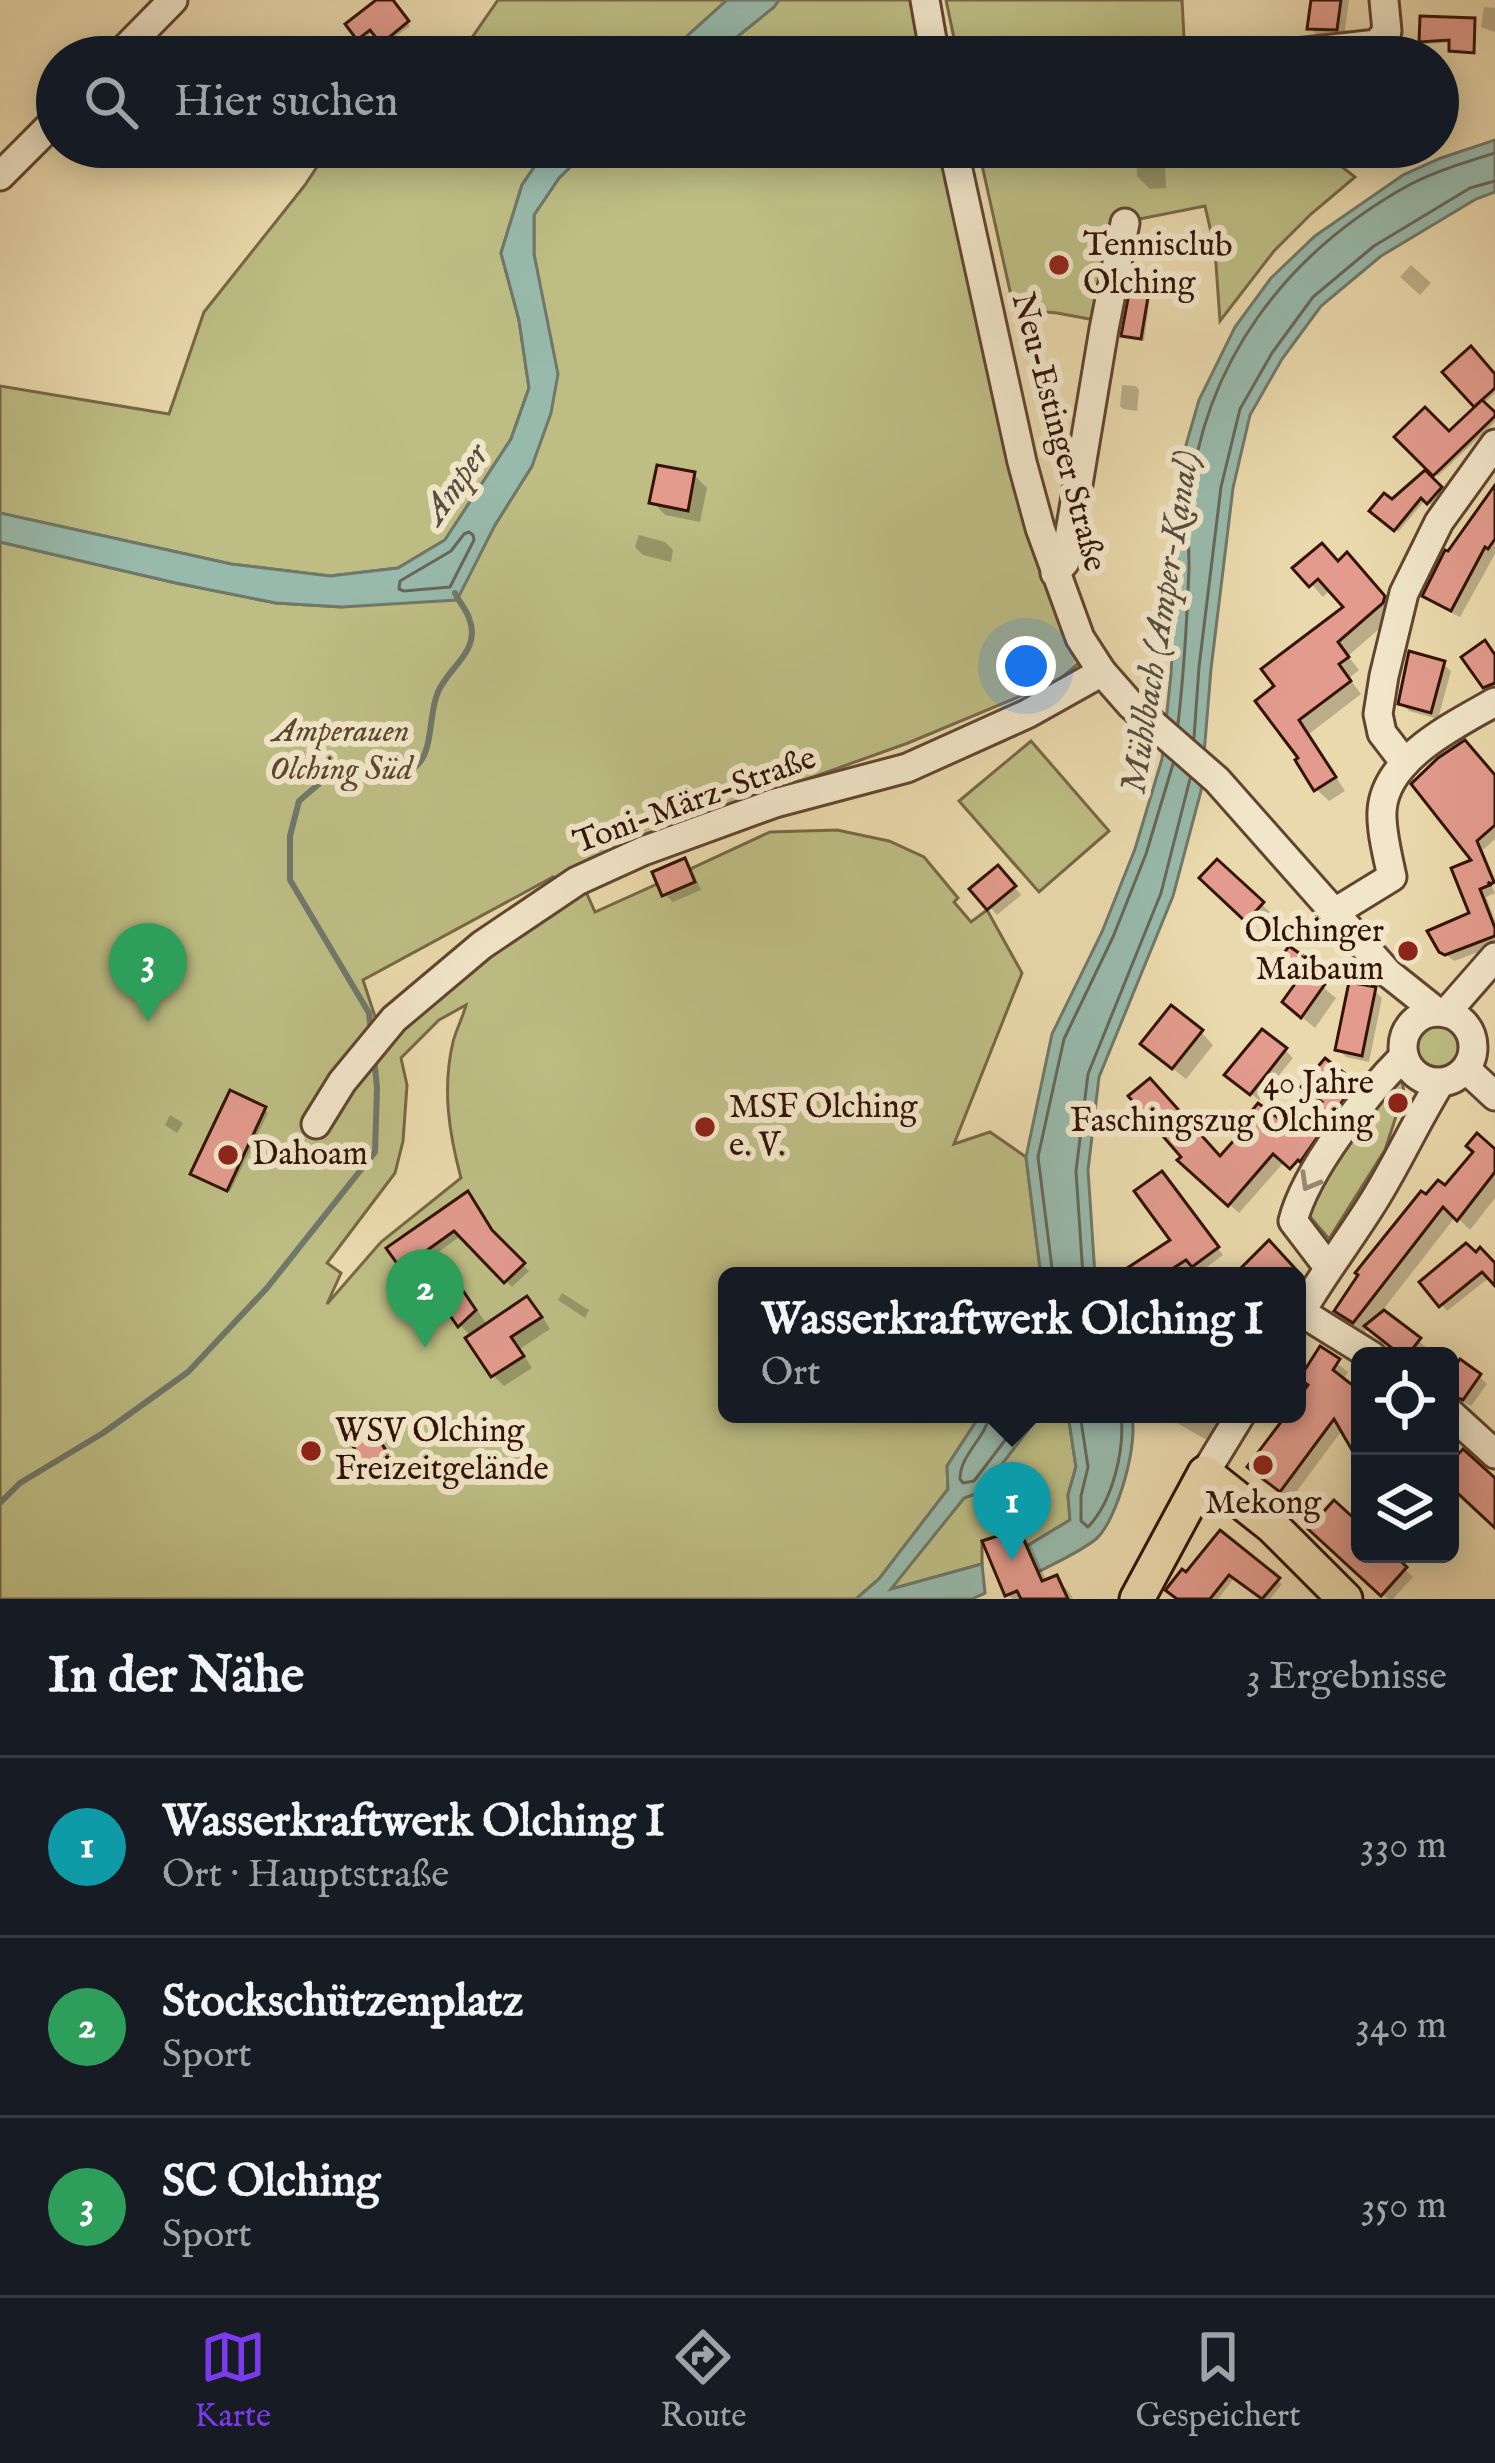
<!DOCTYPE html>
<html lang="de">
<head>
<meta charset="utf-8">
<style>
  :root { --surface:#171b24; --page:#242831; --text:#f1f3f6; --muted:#9ea1a6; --line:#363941; --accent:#7c3aed }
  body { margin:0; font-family:"IM FELL English",serif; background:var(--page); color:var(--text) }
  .controls { position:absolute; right:36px; bottom:36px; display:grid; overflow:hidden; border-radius:18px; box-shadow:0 6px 30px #0003 }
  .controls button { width:108px; height:108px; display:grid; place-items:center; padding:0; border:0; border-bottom:3px solid var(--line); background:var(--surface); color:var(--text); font:60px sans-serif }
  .you { position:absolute; left:1026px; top:666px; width:42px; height:42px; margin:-30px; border:9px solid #fff; border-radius:50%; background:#1a73e8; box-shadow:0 0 0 18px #1a73e833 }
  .badge { display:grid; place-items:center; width:78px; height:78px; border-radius:50%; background:var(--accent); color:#fff; font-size:39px; font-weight:700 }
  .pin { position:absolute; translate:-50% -99px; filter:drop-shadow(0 3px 6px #0008) }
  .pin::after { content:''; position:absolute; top:63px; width:42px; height:36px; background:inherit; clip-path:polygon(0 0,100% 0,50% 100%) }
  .popup { position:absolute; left:718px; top:1267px; width:588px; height:156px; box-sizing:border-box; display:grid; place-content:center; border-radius:18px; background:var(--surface); filter:drop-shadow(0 3px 9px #0005); font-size:39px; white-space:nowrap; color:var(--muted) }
  .popup b { font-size:45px; color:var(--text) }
  .popup::after { content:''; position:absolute; left:50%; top:100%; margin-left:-24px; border:24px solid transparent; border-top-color:var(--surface) }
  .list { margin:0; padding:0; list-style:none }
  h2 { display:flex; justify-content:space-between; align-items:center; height:156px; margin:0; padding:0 48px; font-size:51px }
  h2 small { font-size:39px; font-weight:400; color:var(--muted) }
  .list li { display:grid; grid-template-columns:78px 1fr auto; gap:36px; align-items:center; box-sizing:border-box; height:180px; padding:0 48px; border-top:3px solid var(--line) }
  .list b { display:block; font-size:45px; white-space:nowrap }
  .list p { margin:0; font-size:39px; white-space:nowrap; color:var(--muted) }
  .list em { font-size:39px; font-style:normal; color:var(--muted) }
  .icon { flex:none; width:66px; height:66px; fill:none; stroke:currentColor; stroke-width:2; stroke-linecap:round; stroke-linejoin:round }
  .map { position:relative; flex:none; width:1495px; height:1599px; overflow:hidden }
  .search { position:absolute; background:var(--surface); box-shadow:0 6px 30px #0003; left:36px; right:36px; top:36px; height:132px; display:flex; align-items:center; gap:30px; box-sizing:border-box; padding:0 42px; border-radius:66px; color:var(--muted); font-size:45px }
  .sheet { height:696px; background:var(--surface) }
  nav { display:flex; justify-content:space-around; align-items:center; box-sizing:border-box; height:168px; border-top:3px solid var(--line); background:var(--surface); font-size:33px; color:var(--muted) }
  nav a { display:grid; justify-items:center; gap:6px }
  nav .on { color:var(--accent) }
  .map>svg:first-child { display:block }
  .green { fill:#bdbd84; stroke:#786846; stroke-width:3; fill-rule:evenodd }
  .water { fill:#98baac; stroke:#70786a; stroke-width:3 }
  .shadow { fill:#0003 }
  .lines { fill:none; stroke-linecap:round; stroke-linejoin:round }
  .shore { stroke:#66675a; stroke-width:3 }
  .stream { stroke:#70786a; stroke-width:6 }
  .building { fill:#e29b8d; stroke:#341408; stroke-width:3 }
  .minor-casing { stroke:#624531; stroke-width:33 }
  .major-casing { stroke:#341408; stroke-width:39 }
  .minor { stroke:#f1e6c9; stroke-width:27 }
  .major { stroke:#ead9ac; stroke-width:33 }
  .oneway { stroke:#9c8872 }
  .poi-dot { fill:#8f2418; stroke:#f1e6c9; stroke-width:4.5 }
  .labels { text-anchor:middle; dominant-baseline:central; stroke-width:12; stroke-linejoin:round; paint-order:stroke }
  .poi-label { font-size:33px; fill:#341408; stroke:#f1e6c9; text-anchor:start }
  .street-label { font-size:33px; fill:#341408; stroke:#f1e6c9 }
  .park-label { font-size:33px; font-style:italic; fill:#5d472d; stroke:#f1e6c9 }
  .water-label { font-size:36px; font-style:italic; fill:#574e41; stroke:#f1e6c9 }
</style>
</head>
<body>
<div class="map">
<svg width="1495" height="1599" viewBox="0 0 1495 1599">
  <rect width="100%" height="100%" fill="#ead9ac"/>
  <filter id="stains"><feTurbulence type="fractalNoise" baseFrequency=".00167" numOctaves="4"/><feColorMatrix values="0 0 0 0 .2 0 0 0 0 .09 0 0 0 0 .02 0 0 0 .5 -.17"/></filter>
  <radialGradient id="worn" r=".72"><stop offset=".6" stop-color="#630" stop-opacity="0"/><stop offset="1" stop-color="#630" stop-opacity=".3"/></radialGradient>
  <g class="green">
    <path d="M498 0H727L664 57H447L466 46Z"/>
    <path d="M779 0H919L928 57H712L774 7Z"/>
    <path d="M946 0H1182L1185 57H958Z"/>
    <path d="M330 147H548L522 185 501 253 519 320 529 388 511 439 445 540 398 568 330 576 231 564 0 513V386L169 414 204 312 305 185Z"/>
    <path d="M591 147H947L1032 538 1079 663 1059 680 908 743 707 815 702 804 682 812 683 818 575 867 595 912 657 884 652 872 685 858 690 869 770 832 837 830 889 841 924 857 958 898 954 902 971 922 987 910 1022 973 954 1144 990 1132 1026 1157 1041 1276H727V1414H981L947 1466 948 1489 879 1579 856 1599H0V542L176 583 276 603 342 607 495 525 532 466 544 310 534 254V215L559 178ZM553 877 569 902 491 946 383 1041 363 980ZM466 1005C463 1017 456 1030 453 1042 442 1089 449 1133 461 1178L381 1242 327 1304 341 1273 327 1263 395 1173 403 1141 407 1085 401 1058 439 1020Z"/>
    <path d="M978 147H1317L1355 177 1311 214 1274 251 1220 321 1215 250 1205 206 1124 222 1100 321 1057 313 1014 309Z"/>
    <path d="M1031 741 1109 831 1039 892 959 801Z"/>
    <circle cx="1438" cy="1046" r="23"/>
    <path d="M1400 1072 1404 1092 1385 1150 1329 1239 1306 1212 1312 1193Z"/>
    <path d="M1040 1414H1068L1076 1467 1068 1495 1070 1520 1027 1546 1018 1529 982 1541V1564L889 1590 964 1498 981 1491Z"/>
  </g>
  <g class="water">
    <path d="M727 0H779L774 7 712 57H664Z"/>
    <path d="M1495 140V192L1476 199 1381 256 1321 306 1282 359 1250 415 1233 488 1211 669 1201 791 1173 896 1099 1077 1088 1170 1095 1276H1041L1026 1157 1052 1034 1102 932 1135 849 1162 759 1171 674 1177 566 1176 507 1184 452 1199 400 1235 327 1271 278 1315 236 1403 175 1441 158Z"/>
    <path d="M548 147H591L559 178 534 215V254L558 374 551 413 532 466 495 525 457 600 342 607 276 603 176 583 0 542V513L231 564 330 576 398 568 445 540 511 439 529 388 519 320 501 253 522 185Z"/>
    <path d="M981 1414H1040L981 1492 964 1498 891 1589 982 1564 985 1593 972 1599H856L879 1579 948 1489 947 1466Z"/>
    <path d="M1068 1414H1131C1140 1440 1117 1521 1096 1539 1080 1552 1057 1562 1038 1572L1027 1546 1070 1520 1068 1495 1076 1467Z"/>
  </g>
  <g class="shadow">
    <path d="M381 0H390L410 26 386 44 375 31 362 41 349 25Z"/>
    <path d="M1314 0H1349L1344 37 1318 36 1310 28Z"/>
    <path d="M1484 7 1495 8V32L1481 27Z"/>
    <path d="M1473 21 1476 24V41L1425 44 1422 40Z"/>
    <path d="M1136 147H1164L1166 188 1150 189 1137 176Z"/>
    <path d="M1411 265 1431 283 1420 295 1400 277Z"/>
    <path d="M1147 294 1150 297 1144 341 1127 338 1124 335Z"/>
    <path d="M1495 370V393L1483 404 1495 416V422L1438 476 1399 437 1448 435 1479 408 1446 373 1491 374Z"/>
    <path d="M1122 385 1136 386 1139 390 1137 411 1123 409 1120 406Z"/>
    <path d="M1424 474 1443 492 1431 505 1426 499 1398 532 1373 511 1392 503Z"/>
    <path d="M694 475 707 488 700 522 665 515 653 502Z"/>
    <path d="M1495 491V554L1460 617 1434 604 1426 596Z"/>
    <path d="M639 535 665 542 673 550 671 562 643 555 635 547Z"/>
    <path d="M1338 564 1359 568 1395 611 1394 616 1348 656 1359 670 1349 678 1361 694 1309 734 1345 791 1329 801 1316 789 1302 759 1278 687 1347 608 1331 589 1323 597 1297 568Z"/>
    <path d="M1443 664 1451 671 1438 719 1409 711 1401 703Z"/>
    <path d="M1495 778V839L1483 850 1495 879V885L1489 881 1495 893 1486 897 1495 921V946L1454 961 1441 950 1473 914 1476 861 1415 784Z"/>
    <path d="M684 862 692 869 701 890 673 902 665 894Z"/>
    <path d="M1217 863 1270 912 1255 927 1203 878Z"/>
    <path d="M1005 876 1021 895 997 915 974 889Z"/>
    <path d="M1304 960 1316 973 1313 979 1336 998 1315 1028 1298 1014 1299 983 1279 965Z"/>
    <path d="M1374 990 1382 998 1369 1062 1346 1057 1338 1049Z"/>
    <path d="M1201 1032 1213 1045 1186 1079 1157 1056Z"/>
    <path d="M1285 1050 1293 1058 1259 1100 1236 1082Z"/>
    <path d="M1342 1075 1351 1085 1347 1090 1358 1101 1301 1177 1296 1172 1341 1109 1337 1106 1292 1168 1285 1161 1239 1213 1190 1170 1299 1138 1325 1103 1315 1096Z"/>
    <path d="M264 1110 268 1113 230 1192 197 1176Z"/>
    <path d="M170 1115 183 1123 177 1133 165 1125Z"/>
    <path d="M1495 1153V1198L1470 1230 1456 1216 1382 1311 1427 1348 1421 1356H1405L1369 1327 1365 1332 1349 1322 1338 1311 1426 1199 1446 1189Z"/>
    <path d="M1168 1181 1223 1255 1200 1272 1194 1265 1177 1276H1121L1174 1241Z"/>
    <path d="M468 1195 497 1239 529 1271 512 1287 462 1235 409 1273 403 1267Z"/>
    <path d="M1495 1267V1281L1490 1277 1447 1311 1423 1282Z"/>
    <path d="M448 1273 460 1285 488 1326 527 1300 538 1310 550 1329 520 1349 532 1368 504 1386 493 1375 472 1337 460 1325 432 1284Z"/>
    <path d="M562 1293 589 1310 585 1318 558 1300Z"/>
    <path d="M1321 1351 1348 1372 1342 1381 1360 1395V1458L1343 1429 1291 1499 1261 1477 1297 1414V1405L1311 1387Z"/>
    <path d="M1479 1376 1487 1384 1471 1406 1450 1394V1379Z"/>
    <path d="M1161 1414H1237L1219 1447Z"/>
    <path d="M370 1428 378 1436 395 1467 378 1477 370 1469Z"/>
    <path d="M1312 1528H1360V1554H1388L1413 1577 1393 1599H1388Z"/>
    <path d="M1018 1532 1031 1545 1047 1582 1057 1579 1069 1592 1073 1599H1013L1008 1594Z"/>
    <path d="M1220 1534 1282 1584 1270 1599H1263L1235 1577 1218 1599H1180L1186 1576Z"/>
  </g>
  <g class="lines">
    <g class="shore">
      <path d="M469 532 473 535 474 540 450 587 404 591 399 589 400 581 451 551 464 534Z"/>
      <path d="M1178 724C1184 672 1187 620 1189 568 1189 547 1187 525 1189 504 1203 362 1286 253 1409 185 1436 171 1466 162 1495 153"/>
      <path d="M1194 738 1199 667 1221 487 1240 409 1272 353 1313 297 1374 246 1470 188 1495 181"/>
      <path d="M1053 1276 1038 1157 1064 1039 1113 937 1146 854 1173 764"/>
      <path d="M1083 1276 1076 1171 1088 1074 1161 893 1190 779"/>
      <path d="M990 1414C986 1438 960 1454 960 1479L963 1483 974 1481 1025 1414"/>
      <path d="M1080 1414 1088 1467 1081 1496V1521L1088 1527C1113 1501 1125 1449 1121 1414"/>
    </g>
    <g class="stream">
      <path d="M371 1032 369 1013 290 880V836L299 801 327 777 351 768C370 776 384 782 405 773 437 761 426 720 438 692 449 666 482 651 469 618 466 609 459 602 455 593"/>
      <path d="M0 1503 20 1483 103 1433 188 1372 267 1288 375 1152 377 1088 374 1057"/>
    </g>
  </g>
  <g class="building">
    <path d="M376 0H393L409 21 381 44 370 30 357 40 345 24Z"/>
    <path d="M1311 0H1341L1337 30 1307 29Z"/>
    <path d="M1420 16 1475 18 1474 53 1449 51V40L1419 42Z"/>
    <path d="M1130 288 1149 291 1141 339 1121 336Z"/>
    <path d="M1471 346 1495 374V388L1474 407 1442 372Z"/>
    <path d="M1482 400 1495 412V416L1433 476 1394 437 1425 407 1449 431Z"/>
    <path d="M657 465 695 472 688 511 649 503Z"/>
    <path d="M1425 470 1442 487 1427 504 1421 498 1394 531 1369 511 1384 493 1392 499Z"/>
    <path d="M1495 485V539L1488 549 1485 547 1451 611 1422 596 1445 550 1448 551Z"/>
    <path d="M1322 543 1338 561 1347 552 1385 596 1383 603 1338 642 1349 657 1339 664 1351 681 1299 720 1336 777 1314 791 1295 760 1298 758 1255 701 1274 686 1261 669 1343 607 1318 579 1309 587 1292 568Z"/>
    <path d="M1485 640 1495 655V683L1483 688 1461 657Z"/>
    <path d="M1409 651 1445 661 1431 713 1398 704Z"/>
    <path d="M1465 740 1495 775V825L1477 841 1494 882 1491 884 1488 882 1490 885 1480 889 1495 928V936L1445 955 1439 952 1427 931 1469 913 1451 868 1471 860 1411 784 1438 758Z"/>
    <path d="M685 858 695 882 662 896 652 872Z"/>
    <path d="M1217 859 1264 902 1246 922 1199 878Z"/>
    <path d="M998 865 1016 886 987 910 969 889Z"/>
    <path d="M1289 946 1306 958 1301 966 1325 984 1301 1018 1282 1002 1297 981 1275 966Z"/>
    <path d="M1349 982 1376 987 1362 1056 1335 1050Z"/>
    <path d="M1171 1005 1203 1030 1172 1069 1140 1044Z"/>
    <path d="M1262 1029 1287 1048 1250 1095 1224 1075Z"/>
    <path d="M1325 1058 1344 1073 1338 1079 1351 1089 1300 1162 1298 1160 1290 1169 1273 1154 1228 1206 1177 1160 1181 1157 1128 1096 1150 1078 1220 1156 1251 1121 1246 1118 1258 1103 1298 1133 1322 1102 1301 1087Z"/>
    <path d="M230 1090 266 1107 227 1191 190 1174Z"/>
    <path d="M1477 1133 1495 1149V1172L1457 1221 1443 1207 1353 1323 1334 1311 1358 1275 1355 1273 1421 1191 1426 1194 1438 1180 1445 1185 1473 1152 1466 1146Z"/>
    <path d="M1162 1171 1219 1247 1192 1267 1186 1260 1161 1276H1115L1170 1240 1134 1191Z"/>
    <path d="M468 1191 492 1230 525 1263 504 1283 454 1231 401 1269 386 1248Z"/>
    <path d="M1269 1240 1302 1276H1233Z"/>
    <path d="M1466 1243 1476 1252 1480 1247 1495 1263V1286L1482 1272 1439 1307 1419 1282Z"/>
    <path d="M449 1270 476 1310 458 1327 428 1284Z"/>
    <path d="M527 1296 542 1317 511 1337 524 1356 491 1377 465 1338Z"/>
    <path d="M1384 1310 1421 1338 1407 1356H1402L1364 1326Z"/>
    <path d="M1320 1346 1340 1359 1333 1370 1360 1391V1464L1334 1419 1280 1492 1247 1467 1287 1414H1297V1400L1308 1385 1299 1379Z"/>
    <path d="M1460 1359 1481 1374 1463 1400 1450 1395V1374Z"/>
    <path d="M371 1424 390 1458 367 1471 348 1437Z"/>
    <path d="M1463 1449 1495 1478V1528L1450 1486V1463Z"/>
    <path d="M1334 1500 1360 1524V1554H1393L1407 1567 1381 1596 1308 1529Z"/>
    <path d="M1019 1529 1042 1581 1057 1575 1068 1599H1021L1017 1591 1005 1596 982 1541Z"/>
    <path d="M1220 1530 1280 1578 1262 1599 1229 1575 1210 1599H1177L1165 1590 1167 1588 1182 1569 1186 1572Z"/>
  </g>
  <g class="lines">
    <g class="minor-casing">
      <g id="minor">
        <path d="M925 0 935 57"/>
        <path d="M1297 53 1377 44 1387 31 1384 0"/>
        <path d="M117 57 173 0"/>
        <path d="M953 147 1022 462 1040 528 1080 638 1102 672 1131 705 1217 780 1388 973 1437 1012"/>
        <path d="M0 176 57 119"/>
        <path d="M1055 573 1065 562 1104 329 1125 223"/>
        <path d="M1405 763 1382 733 1378 714 1384 676 1404 593 1439 522 1495 444"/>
        <path d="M1335 912 1392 877C1388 857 1381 832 1382 811 1385 758 1455 725 1495 702"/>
        <circle cx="1438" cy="1047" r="35"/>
        <path d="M1446 1013 1495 957"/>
        <path d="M1466 1069 1495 1096"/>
        <path d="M316 1124 342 1082 394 1019 482 945 577 881 643 851 775 803 907 768 1027 714 1102 672"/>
        <path d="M1328 1267 1293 1221C1306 1170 1366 1094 1404 1056"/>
        <path d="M1301 1312 1372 1356"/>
        <path d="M1297 1319C1319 1280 1346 1245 1370 1207 1396 1167 1415 1123 1440 1083"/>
        <path d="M1450 1413 1495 1454"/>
        <path d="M1205 1473 1241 1414"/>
      </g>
    </g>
    <g class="major-casing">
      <path id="major" d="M1137 1599 1205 1473 1272 1526 1345 1599"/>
    </g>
    <use href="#minor" class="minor"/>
    <use href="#major" class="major"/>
  </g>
  <defs><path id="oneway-chevron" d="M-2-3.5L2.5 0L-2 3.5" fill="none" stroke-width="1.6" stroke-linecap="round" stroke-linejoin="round" transform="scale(3)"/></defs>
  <use class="oneway" href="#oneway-chevron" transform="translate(1309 1182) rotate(120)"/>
  <g class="poi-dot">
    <circle cx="1059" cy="265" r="12"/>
    <circle cx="1408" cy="951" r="12"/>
    <circle cx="1398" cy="1103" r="12"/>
    <circle cx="705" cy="1127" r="12"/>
    <circle cx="228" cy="1155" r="12"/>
    <circle cx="311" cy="1451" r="12"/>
    <circle cx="1263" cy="1465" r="12"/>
  </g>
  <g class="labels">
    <g class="poi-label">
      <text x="1083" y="246">Tennisclub<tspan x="1083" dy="38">Olching</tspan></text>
      <text x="1384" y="932" text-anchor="end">Olchinger<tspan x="1384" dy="38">Maibaum</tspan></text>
      <text x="1374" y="1084" text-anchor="end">40 Jahre<tspan x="1374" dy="38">Faschingszug Olching</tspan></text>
      <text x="729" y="1108">MSF Olching<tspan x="729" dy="38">e. V.</tspan></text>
      <text x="252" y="1155">Dahoam</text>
      <text x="335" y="1432">WSV Olching<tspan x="335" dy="38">Freizeitgelände</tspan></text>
      <text x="1263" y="1504" text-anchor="middle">Mekong</text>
    </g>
    <g class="street-label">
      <text transform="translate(1058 432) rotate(75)">Neu-Estinger Straße</text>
      <text transform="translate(695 801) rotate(-20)">Toni-März-Straße</text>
    </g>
    <g class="park-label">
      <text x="341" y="732">Amperauen<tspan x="341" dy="38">Olching Süd</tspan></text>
    </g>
    <g class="water-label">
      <text transform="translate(456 484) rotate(-55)">Amper</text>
      <text transform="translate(1161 622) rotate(-81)">Mühlbach (Amper-Kanal)</text>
    </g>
  </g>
  <rect width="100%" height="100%" filter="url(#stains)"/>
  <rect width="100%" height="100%" fill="url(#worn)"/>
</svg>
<div class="controls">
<button><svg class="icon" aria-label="locate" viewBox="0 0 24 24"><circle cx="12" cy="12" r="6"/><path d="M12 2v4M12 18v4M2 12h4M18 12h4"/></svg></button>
<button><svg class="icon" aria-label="layers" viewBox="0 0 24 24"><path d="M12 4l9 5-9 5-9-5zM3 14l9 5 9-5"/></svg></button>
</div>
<div class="you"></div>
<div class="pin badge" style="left:1012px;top:1561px;background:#0f9aa8">1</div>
<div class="popup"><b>Wasserkraftwerk Olching I</b>Ort</div>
<div class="pin badge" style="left:425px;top:1348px;background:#2e9e5b">2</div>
<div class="pin badge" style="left:148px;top:1022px;background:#2e9e5b">3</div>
<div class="search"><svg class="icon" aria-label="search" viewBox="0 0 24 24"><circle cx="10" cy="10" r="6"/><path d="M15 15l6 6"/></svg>Hier suchen</div>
</div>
<section class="sheet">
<h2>In der Nähe<small>3 Ergebnisse</small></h2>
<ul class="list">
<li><span class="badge" style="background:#0f9aa8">1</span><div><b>Wasserkraftwerk Olching I</b><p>Ort · Hauptstraße</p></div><em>330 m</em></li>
<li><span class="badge" style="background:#2e9e5b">2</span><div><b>Stockschützenplatz</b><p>Sport</p></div><em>340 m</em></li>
<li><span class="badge" style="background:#2e9e5b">3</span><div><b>SC Olching</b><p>Sport</p></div><em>350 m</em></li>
</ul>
</section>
<nav>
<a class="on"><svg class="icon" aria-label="map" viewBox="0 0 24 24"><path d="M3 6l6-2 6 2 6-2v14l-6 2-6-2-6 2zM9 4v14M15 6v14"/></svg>Karte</a>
<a><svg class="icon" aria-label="directions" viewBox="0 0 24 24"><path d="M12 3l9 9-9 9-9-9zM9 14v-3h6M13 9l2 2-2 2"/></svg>Route</a>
<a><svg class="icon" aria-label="saved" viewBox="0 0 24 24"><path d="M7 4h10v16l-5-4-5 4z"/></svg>Gespeichert</a>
</nav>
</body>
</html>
